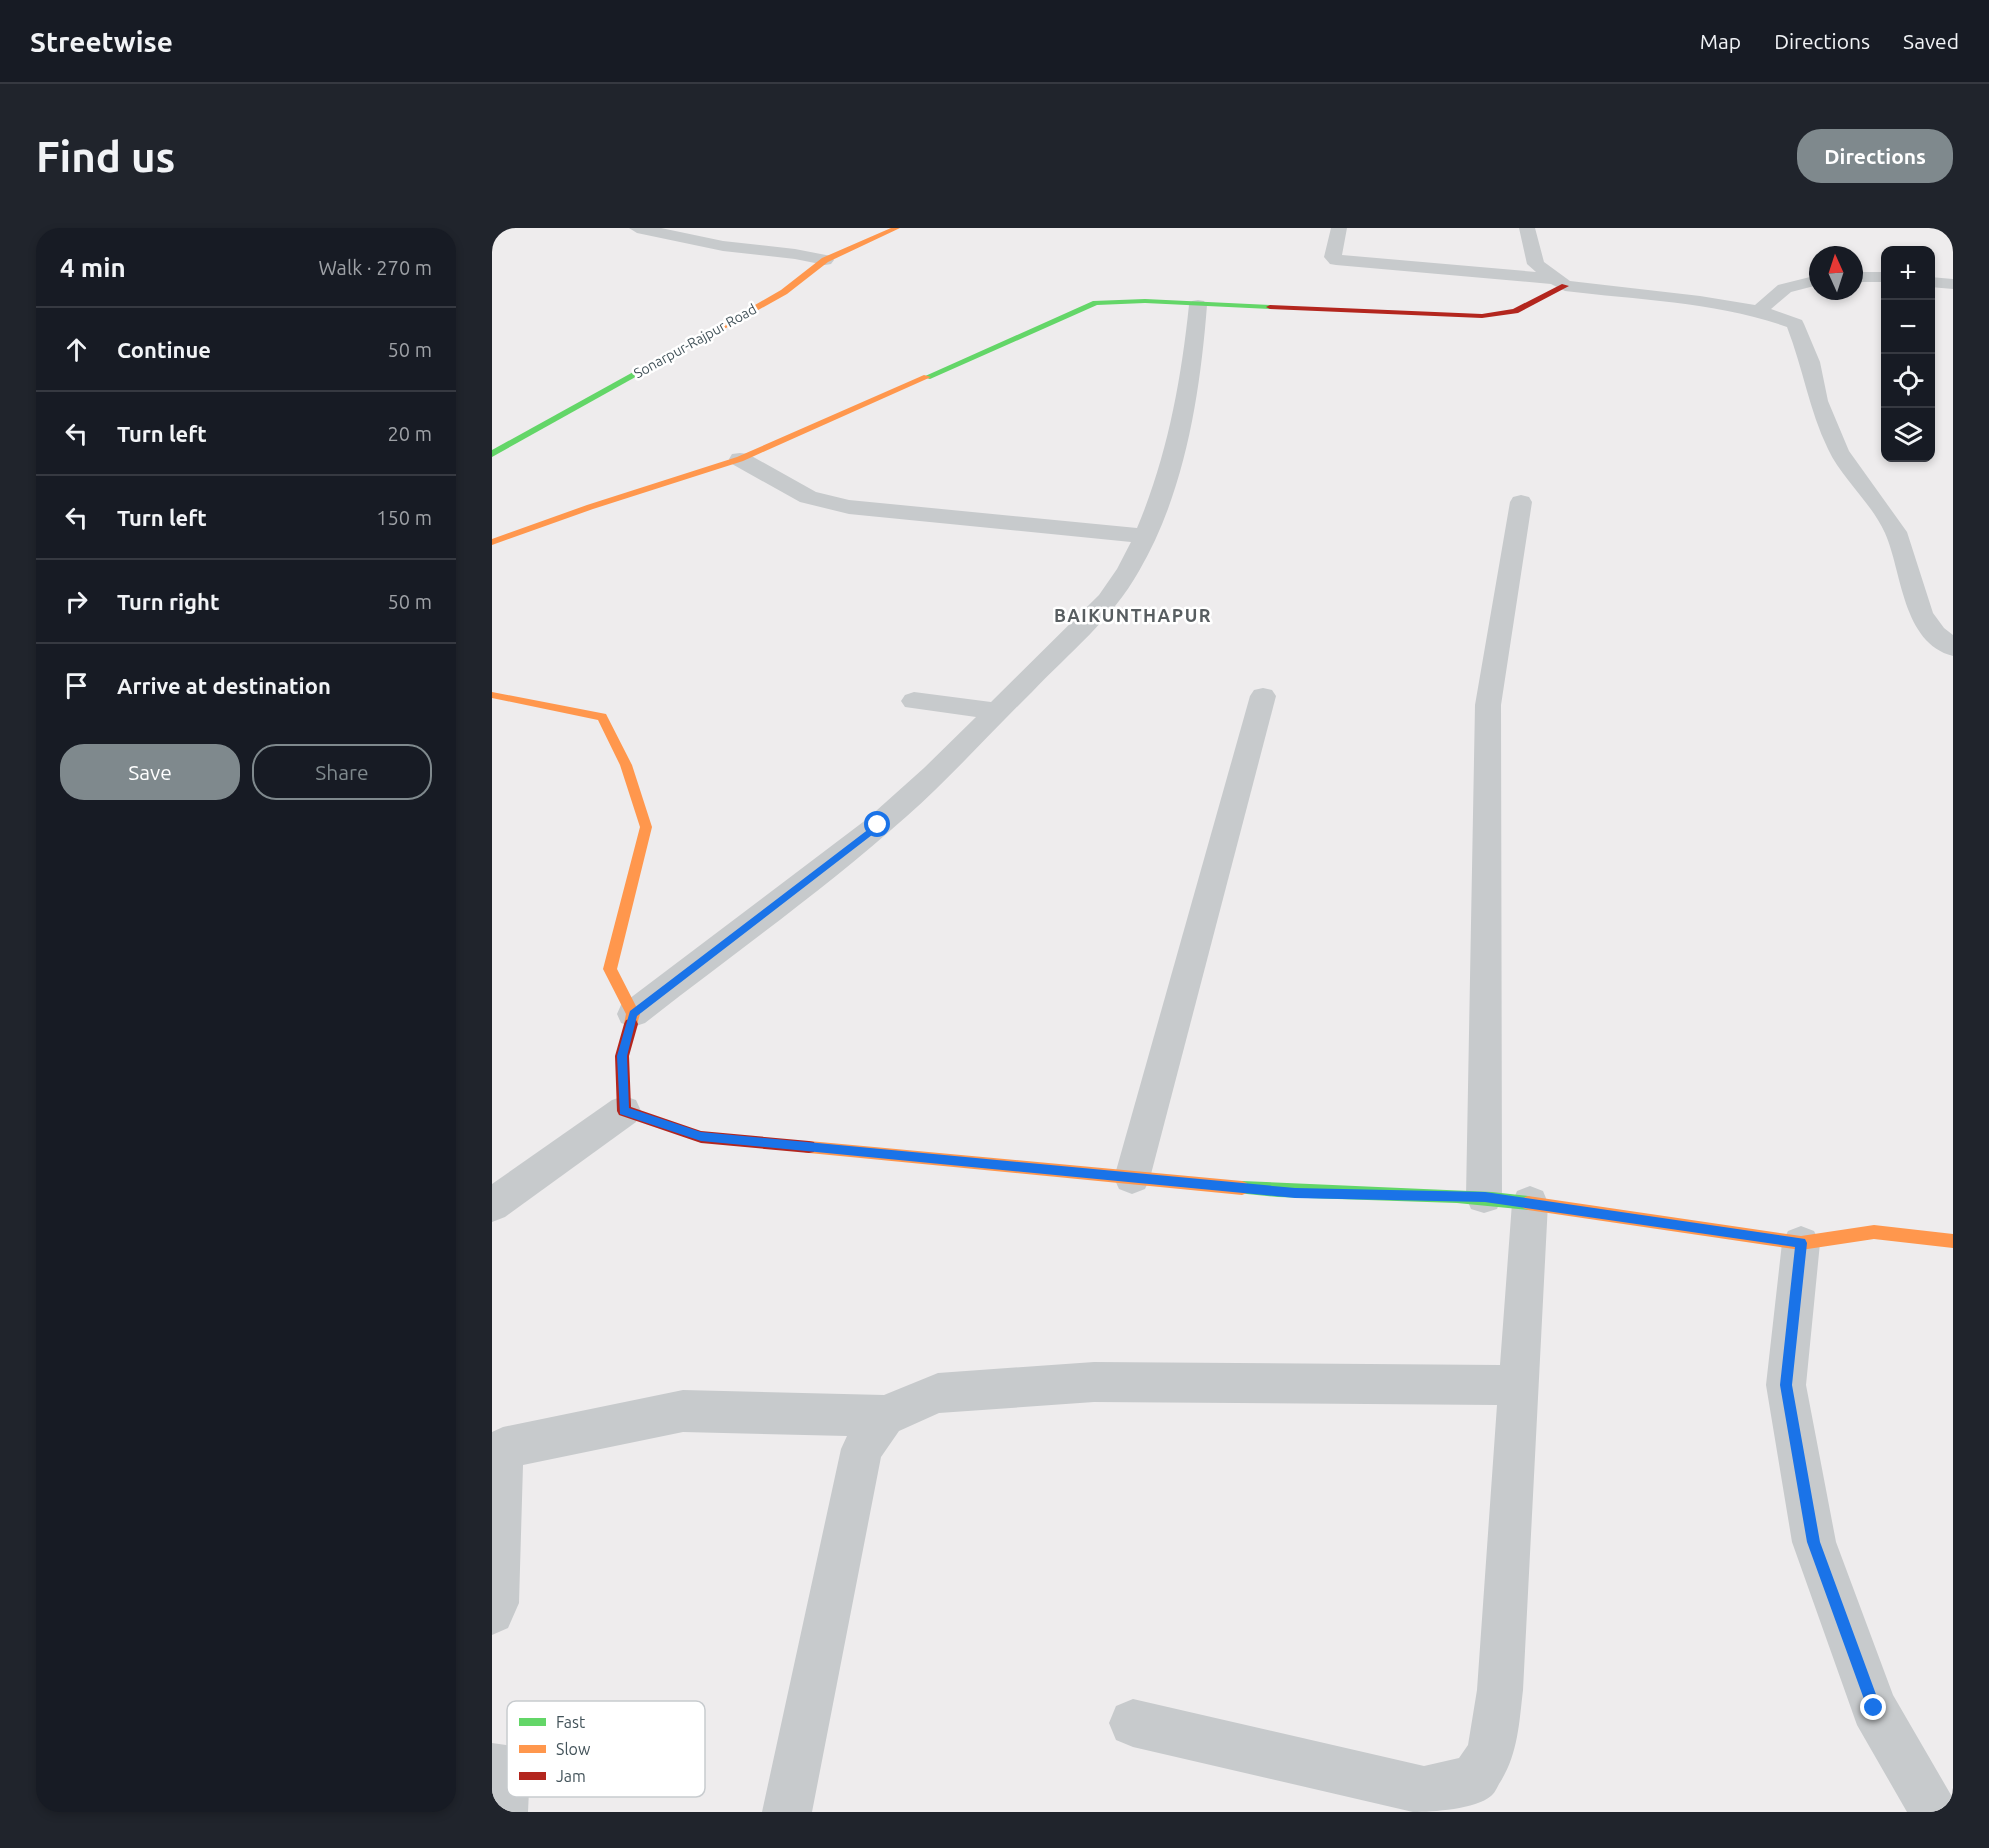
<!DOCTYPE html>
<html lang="en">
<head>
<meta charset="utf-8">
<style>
  :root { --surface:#171b24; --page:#20242c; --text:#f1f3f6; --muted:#9ea1a6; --line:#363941; --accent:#7f898d }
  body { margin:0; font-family:Ubuntu,sans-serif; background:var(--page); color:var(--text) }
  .controls { position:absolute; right:18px; top:18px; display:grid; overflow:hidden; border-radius:12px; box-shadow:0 3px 9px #0003 }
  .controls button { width:54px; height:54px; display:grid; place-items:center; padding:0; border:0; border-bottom:2px solid var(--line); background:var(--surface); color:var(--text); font:30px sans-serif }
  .compass { position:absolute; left:1317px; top:18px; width:54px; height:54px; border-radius:50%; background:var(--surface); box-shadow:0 3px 9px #0003; rotate:357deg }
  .stop { position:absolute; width:18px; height:18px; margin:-14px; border:4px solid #1a73e8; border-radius:50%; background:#fff }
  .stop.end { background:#1a73e8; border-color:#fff; box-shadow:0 2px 6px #0008 }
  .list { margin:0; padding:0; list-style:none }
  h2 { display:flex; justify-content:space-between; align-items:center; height:78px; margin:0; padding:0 24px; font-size:26px }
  h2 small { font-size:20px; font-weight:400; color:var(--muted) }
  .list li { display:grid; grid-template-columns:39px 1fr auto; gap:18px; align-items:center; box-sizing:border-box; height:84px; padding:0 24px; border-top:2px solid var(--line) }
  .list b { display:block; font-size:22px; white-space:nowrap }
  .list em { font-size:20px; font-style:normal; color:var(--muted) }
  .actions { display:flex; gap:12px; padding:18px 24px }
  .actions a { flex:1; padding:14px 0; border:2px solid var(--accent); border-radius:24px; text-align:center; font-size:21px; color:var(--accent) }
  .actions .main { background:var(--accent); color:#fff }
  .icon { flex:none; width:33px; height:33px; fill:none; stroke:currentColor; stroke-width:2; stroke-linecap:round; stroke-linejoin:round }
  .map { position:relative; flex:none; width:1461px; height:1584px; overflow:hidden; border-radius:24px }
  header { display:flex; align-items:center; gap:36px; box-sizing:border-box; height:84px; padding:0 30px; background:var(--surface); border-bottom:2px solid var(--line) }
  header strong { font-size:28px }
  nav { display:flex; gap:33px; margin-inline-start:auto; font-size:21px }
  .intro { display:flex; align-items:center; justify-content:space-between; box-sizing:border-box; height:144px; padding:0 36px }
  h1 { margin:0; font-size:42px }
  .button { padding:15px 27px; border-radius:24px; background:var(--accent); color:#fff; font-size:21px; font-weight:700 }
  main { display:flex; gap:36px; padding:0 36px }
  aside { flex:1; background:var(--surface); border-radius:24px; box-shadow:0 3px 9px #0003 }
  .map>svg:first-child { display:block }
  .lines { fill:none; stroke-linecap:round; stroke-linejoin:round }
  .street { fill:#c7cacc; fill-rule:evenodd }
  .fast { fill:#63d668; fill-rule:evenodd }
  .slow { fill:#ff974d; fill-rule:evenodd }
  .jam { fill:#b3261e; fill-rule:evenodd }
  .route { fill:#1a73e8 }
  .labels { text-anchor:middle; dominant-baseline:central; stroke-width:5; stroke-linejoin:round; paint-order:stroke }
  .far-street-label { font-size:14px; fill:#43535a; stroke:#fff }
  .far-district-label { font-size:18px; font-weight:bold; letter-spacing:1.5px; fill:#585e61; stroke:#fff }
  .key { fill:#fff; stroke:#c7cbce; stroke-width:1.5 }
  .key-label { font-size:16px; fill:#43535a }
</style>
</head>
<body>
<header>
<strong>Streetwise</strong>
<nav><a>Map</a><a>Directions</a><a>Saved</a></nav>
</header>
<div class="intro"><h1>Find us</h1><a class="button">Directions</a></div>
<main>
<aside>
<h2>4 min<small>Walk · 270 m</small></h2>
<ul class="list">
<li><svg class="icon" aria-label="ahead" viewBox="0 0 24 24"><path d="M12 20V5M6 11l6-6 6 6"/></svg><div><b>Continue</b></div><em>50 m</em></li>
<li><svg class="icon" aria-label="left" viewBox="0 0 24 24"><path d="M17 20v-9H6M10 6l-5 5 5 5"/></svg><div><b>Turn left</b></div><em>20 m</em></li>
<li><svg class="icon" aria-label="left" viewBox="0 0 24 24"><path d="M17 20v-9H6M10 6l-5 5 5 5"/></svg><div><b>Turn left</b></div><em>150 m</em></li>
<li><svg class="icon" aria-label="right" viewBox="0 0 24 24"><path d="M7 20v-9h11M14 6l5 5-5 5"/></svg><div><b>Turn right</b></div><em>50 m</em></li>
<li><svg class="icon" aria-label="arrive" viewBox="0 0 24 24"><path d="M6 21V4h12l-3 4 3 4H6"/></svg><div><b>Arrive at destination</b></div></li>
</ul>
<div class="actions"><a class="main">Save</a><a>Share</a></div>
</aside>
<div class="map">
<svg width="1461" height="1584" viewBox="0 0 1461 1584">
  <rect width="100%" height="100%" fill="#eeeced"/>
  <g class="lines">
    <g class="street">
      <path d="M137 0H169L231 13 303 21 339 28 342 32 339 36 333 37 303 31 231 23 145 5Z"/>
      <path d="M839 0H855L850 27 1044 44 1035 36 1027 0H1043L1052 34 1078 53 1208 68 1263 77 1286 57 1326 47V57L1299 64 1279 81 1310 92 1312 96 1328 134 1336 173 1357 223 1415 304 1441 385 1452 400 1461 407V428C1410 415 1410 343 1393 305 1379 274 1350 251 1336 221 1317 182 1311 140 1295 99 1225 74 1147 72 1073 63L1059 56 844 37 838 36 832 29Z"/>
      <rect x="1362" y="44" width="32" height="10"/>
      <path d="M1438 49 1461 51V61L1438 59Z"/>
      <path d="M706 72 712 73 715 77C708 167 693 264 647 343 620 391 577 425 540 464 498 505 459 549 415 588 332 662 240 727 153 795L141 799 129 795 125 786 129 777 375 591 432 540 484 489 413 479 409 473 413 467 422 464 499 474 607 367 625 341 639 314 357 286 308 274 240 236 237 231 240 226 248 225 256 226 324 264 357 272 645 300C675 229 689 154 697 77L700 73Z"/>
      <path d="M1029 267 1037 269 1040 274 1009 477 1010 969 1005 981 992 985 979 981 974 969 983 477 1018 274 1021 269Z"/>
      <path d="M771 460 780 462 784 468 658 950 653 961 640 966 627 961 622 950 758 468 762 462Z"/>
      <path d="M132 868 144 872 149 883 144 894 13 989 0 994V956L120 872Z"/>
      <path d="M1038 958 1051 963 1056 975 1031 1462C1027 1496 1026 1527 1007 1556 1005 1560 1002 1566 999 1568 984 1581 941 1584 921 1584L641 1519 624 1512 617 1495 624 1478 641 1471 932 1538 967 1530 976 1517 985 1462 1005 1177 602 1174 447 1185 407 1203 389 1229 320 1584H270L349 1221 355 1208 191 1204 31 1237 27 1375 16 1400 0 1407V1204L11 1199 191 1162 392 1167 446 1145 602 1134 1008 1137 1020 975 1025 963Z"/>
      <path d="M1309 998 1322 1003 1328 1015 1314 1157 1344 1314 1401 1467 1459 1567 1461 1584H1415L1365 1497 1300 1314 1274 1157 1290 1015 1296 1003Z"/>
      <path d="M0 1515 14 1517 31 1524 38 1541 36 1584H0Z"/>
    </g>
    <g class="fast">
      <path d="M653 71 778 77 782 79 778 81 653 75 605 77 438 151 431 149 601 73Z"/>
      <path d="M219 101 226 103 0 229V222Z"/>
      <path d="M750 953 1000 964 1036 968 1041 970 1044 975 1041 980 1036 982 965 975 786 969 745 965 743 960 745 955Z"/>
    </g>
    <g class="slow">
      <path d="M399 0H408L336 34 295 66 225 105 218 103 289 62 330 30Z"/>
      <path d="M432 147 439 149 251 233 101 281 0 317V311L95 277 245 229Z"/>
      <path d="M0 464 114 486 140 537 160 599 125 741 148 786 144 800H134L132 796 134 786 111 741 148 599 128 537 106 492 0 470Z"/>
      <path d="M317 913 750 953 755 955 757 960 755 965 750 967 317 925 312 924 310 919 312 914Z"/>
      <path d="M1036 968 1309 1008 1382 997 1461 1006V1020L1382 1011 1309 1022 1036 982 1031 980 1028 975 1031 970Z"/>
    </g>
    <g class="jam">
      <path d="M1070 56 1077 58 1026 85 990 90 778 81 774 79 778 77 990 86 1021 81Z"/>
      <path d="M139 791 144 792 146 796 137 828 139 879 209 903 317 913 322 914 324 919 322 924 317 925 209 915 127 887 125 883 123 828 132 796 134 792Z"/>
    </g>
  </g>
  <path class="route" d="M386 594 389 595V600L145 788 135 828 137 880 209 904 803 960 993 964 1313 1011 1315 1015 1300 1157 1328 1314 1389 1480 1387 1485 1382 1487 1377 1485 1315 1314 1288 1157 1303 1019 993 974 803 970 209 913 128 886 125 828 138 783Z"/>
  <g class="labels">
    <g class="far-street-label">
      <text transform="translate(203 113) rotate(-29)">Sonarpur-Rajpur Road</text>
    </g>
    <g class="far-district-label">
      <text x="641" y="387">BAIKUNTHAPUR</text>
    </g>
  </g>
  <rect x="15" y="1473" width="198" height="96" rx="9" class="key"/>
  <rect x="27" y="1490" width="27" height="8" fill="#63d668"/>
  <rect x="27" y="1517" width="27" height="8" fill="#ff974d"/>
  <rect x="27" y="1544" width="27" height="8" fill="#b3261e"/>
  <g class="key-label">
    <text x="64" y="1500">Fast</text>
    <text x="64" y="1527">Slow</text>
    <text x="64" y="1554">Jam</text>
  </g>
</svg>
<div class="controls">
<button>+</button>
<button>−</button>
<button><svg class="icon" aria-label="locate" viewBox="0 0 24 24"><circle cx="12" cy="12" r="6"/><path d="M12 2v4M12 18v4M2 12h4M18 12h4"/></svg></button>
<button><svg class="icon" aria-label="layers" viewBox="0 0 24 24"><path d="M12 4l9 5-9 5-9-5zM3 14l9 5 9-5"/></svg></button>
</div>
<svg class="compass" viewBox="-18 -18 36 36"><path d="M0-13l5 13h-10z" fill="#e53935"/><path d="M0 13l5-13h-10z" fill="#9ea1a6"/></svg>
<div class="stop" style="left:386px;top:597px"></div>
<div class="stop end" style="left:1382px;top:1480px"></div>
</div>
</main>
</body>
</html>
